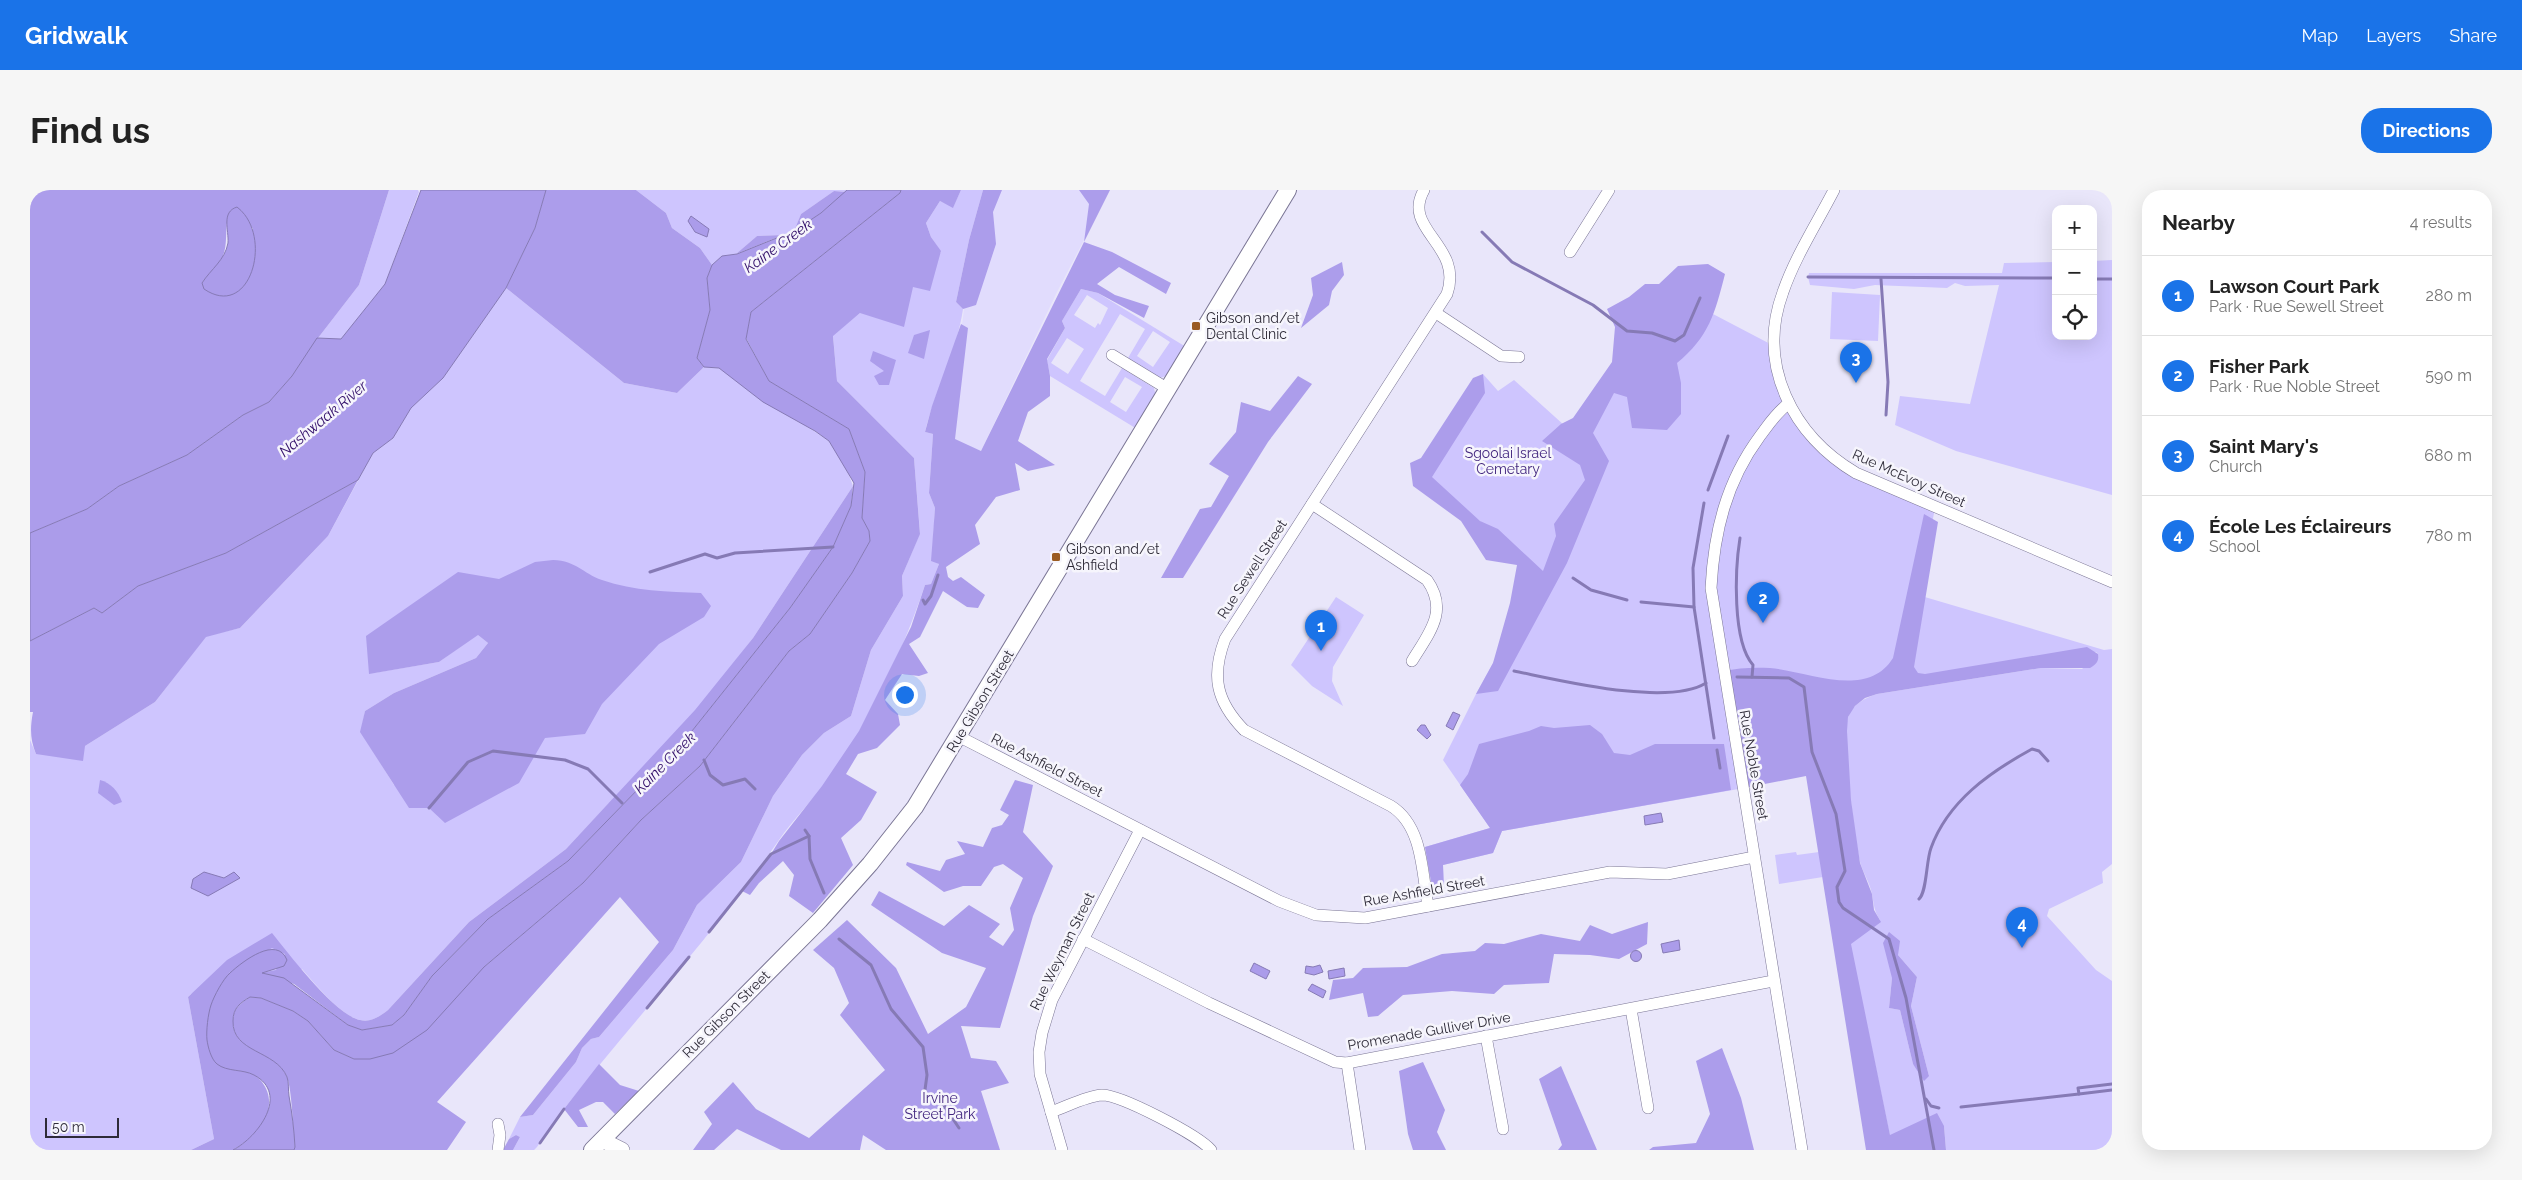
<!DOCTYPE html>
<html lang="en">
<head>
<meta charset="utf-8">
<style>
  :root { --surface:#fff; --page:#f6f6f6; --text:#222; --muted:#767676; --line:#e0e0e0; --accent:#1a73e8 }
  body { margin:0; font-family:Raleway,sans-serif; background:var(--page); color:var(--text) }
  .controls { position:absolute; right:15px; top:15px; display:grid; overflow:hidden; border-radius:10px; box-shadow:0 5px 20px #0002 }
  .controls button { width:45px; height:45px; display:grid; place-items:center; padding:0; border:0; border-bottom:1px solid var(--line); background:var(--surface); color:var(--text); font:25px sans-serif }
  .scale { position:absolute; left:15px; bottom:12px; width:74px; box-sizing:border-box; padding-left:5px; border:2px solid #2e2b38; border-top:0; font-size:14px; line-height:18px; white-space:nowrap; color:#2e2b38; -webkit-text-stroke:4px #f6f5fc; paint-order:stroke }
  .you { position:absolute; left:874px; top:504px; width:18px; height:18px; margin:-12px; border:4px solid #fff; border-radius:50%; background:#1a73e8; box-shadow:0 0 0 8px #1a73e833 }
  .badge { display:grid; place-items:center; width:32px; height:32px; border-radius:50%; background:var(--accent); color:#fff; font-size:16px; font-weight:700 }
  .pin { position:absolute; translate:-50% -41px; filter:drop-shadow(0 1px 2px #0008) }
  .pin::after { content:''; position:absolute; top:26px; width:18px; height:15px; background:inherit; clip-path:polygon(0 0,100% 0,50% 100%) }
  .list { margin:0; padding:0; list-style:none }
  h2 { display:flex; justify-content:space-between; align-items:center; height:65px; margin:0; padding:0 20px; font-size:21px }
  h2 small { font-size:16px; font-weight:400; color:var(--muted) }
  .list li { display:grid; grid-template-columns:32px 1fr auto; gap:15px; align-items:center; box-sizing:border-box; height:80px; padding:0 20px; border-top:1px solid var(--line) }
  .list b { display:block; font-size:19px; white-space:nowrap }
  .list p { margin:0; font-size:16px; white-space:nowrap; color:var(--muted) }
  .list em { font-size:16px; font-style:normal; color:var(--muted) }
  .icon { flex:none; width:28px; height:28px; fill:none; stroke:currentColor; stroke-width:2; stroke-linecap:round; stroke-linejoin:round }
  .map { position:relative; flex:none; width:2082px; height:960px; overflow:hidden; border-radius:20px }
  header { display:flex; align-items:center; gap:30px; box-sizing:border-box; height:70px; padding:0 25px; background:var(--accent); color:#fff }
  header strong { font-size:24px }
  nav { display:flex; gap:28px; margin-inline-start:auto; font-size:18px }
  .intro { display:flex; align-items:center; justify-content:space-between; box-sizing:border-box; height:120px; padding:0 30px }
  h1 { margin:0; font-size:35px }
  .button { padding:12px 22px; border-radius:20px; background:var(--accent); color:#fff; font-size:18px; font-weight:700 }
  main { display:flex; gap:30px; padding:0 30px }
  aside { flex:1; background:var(--surface); border-radius:20px; box-shadow:0 5px 20px #0002 }
  .map>svg:first-child { display:block }
  .built { fill:#e1dcfd }
  .green { fill:#cec5fe; fill-rule:evenodd }
  .forest { fill:#ac9deb; fill-rule:evenodd }
  .water { fill:#ab9cea; stroke:#867ab5 }
  .lines { fill:none; stroke-linecap:round; stroke-linejoin:round }
  .stream { stroke:#867ab5; stroke-width:3 }
  .minor-casing { stroke:#7b7695; stroke-width:12 }
  .tertiary-casing { stroke:#7b7695; stroke-width:16 }
  .secondary-casing { stroke:#7b7695; stroke-width:18 }
  .minor { stroke:#fff; stroke-width:11 }
  .tertiary { stroke:#fff; stroke-width:15 }
  .secondary { stroke:#fff; stroke-width:16 }
  .poi-dot { fill:#9b5d22; stroke:#f6f5fc; stroke-width:2 }
  .labels { text-anchor:middle; dominant-baseline:central; stroke-width:5; stroke-linejoin:round; paint-order:stroke }
  .poi-label { font-size:14px; fill:#2e2b38; stroke:#f6f5fc; text-anchor:start }
  .park-label { font-size:14px; fill:#42267f; stroke:#f6f5fc }
  .street-label { font-size:14px; fill:#2e2b38; stroke:#f6f5fc }
  .water-label { font-size:15px; font-style:italic; fill:#310e69; stroke:#f6f5fc }
</style>
</head>
<body>
<header>
<strong>Gridwalk</strong>
<nav><a>Map</a><a>Layers</a><a>Share</a></nav>
</header>
<div class="intro"><h1>Find us</h1><a class="button">Directions</a></div>
<main>
<div class="map">
<svg width="2082" height="960" viewBox="0 0 2082 960">
  <rect width="100%" height="100%" fill="#e9e6fa"/>
  <path class="built" d="M958 0H1080L1027 102 951 261 917 248 943 52Z"/>
  <g class="green">
    <path d="M359 0H388L389 2 355 94 311 149 288 148 329 95Z"/>
    <path d="M606 0H817L816 2 804 1 771 24 764 41 753 45 727 46 706 64 692 66 682 75 670 58 642 38 636 23Z"/>
    <path d="M931 0H953L939 50 926 112 933 119C927 161 905 200 895 242L903 244 899 303 905 318 902 370 909 374 901 394 895 395C871 466 838 537 792 597 778 615 762 631 749 650 684 744 605 829 534 919L507 957 504 960H483L490 947 486 945 479 949 490 927 503 925 546 872 552 858 561 849 569 847 643 760 667 715 711 672 743 606 772 565 794 543 821 526 841 460 873 406 872 386 890 343 884 268 807 191 803 145 830 123 883 97 911 62 901 47 896 33 910 11 923 17Z"/>
    <path d="M2082 70V305L1926 261 1865 235 1870 206 1940 214 1969 95 1935 96 1925 93 1917 98 1845 95 1824 99 1780 95 1778 87 1779 83H1972L1974 73 2026 72V146H2063V71Z"/>
    <path d="M476 98 594 193 647 203 674 177 689 178 799 251 816 277 823 296 723 448 603 603 578 628 579 613 536 659 439 732 358 820C350 826 341 833 330 830 311 826 285 794 272 779L161 804 158 807 184 949 161 960H0V550L6 564 55 556 125 512 176 446 210 438 298 346 343 263 363 248 381 218 413 188ZM448 445 490 458 364 595 331 542 335 521 364 503 446 468 458 453ZM445 446 409 472 343 483Z"/>
    <path d="M1051 99 1068 103 1156 157 1139 185 1130 188 1098 168 1115 139 1090 124 1050 191 1075 206 1092 178 1124 198 1126 207 1107 239 1020 186 1017 170 1035 138 1032 131ZM1057 105 1078 118 1070 135 1068 133 1065 138 1044 125ZM1123 141 1140 152 1123 177 1107 166ZM1037 148 1054 159 1038 184 1021 173ZM1095 187 1112 197 1096 222 1080 212Z"/>
    <path d="M1802 102 1850 105 1848 151 1800 149Z"/>
    <path d="M1683 124 1746 157 1753 200 1795 261 1905 318 1888 405 2074 460 2082 459V674L2072 682 2073 693 2019 719 2017 726 2066 780 2082 791V960H1916L1914 936 1860 946 1820 754 1850 730C1844 721 1844 715 1842 704 1840 693 1833 683 1830 672 1825 648 1811 547 1818 527 1823 514 1835 508 1847 504L2011 478 2052 479 2068 464 2066 462 1699 517 1714 598 1472 641 1463 663 1413 675 1414 700 1403 703 1395 657 1460 638 1413 570 1446 504 1513 382 1390 283 1453 184 1468 201 1484 190 1555 254 1572 199ZM1868 765 1887 787 1881 816 1899 886 1883 874 1870 820 1859 818 1862 788Z"/>
    <path d="M1306 407 1334 425 1303 477 1302 491 1313 516 1282 496 1261 475Z"/>
    <path d="M1766 662 1767 665 1789 662 1793 687 1749 694 1745 665Z"/>
  </g>
  <g class="forest">
    <path d="M0 0H359L329 95 288 148 262 186 239 212 213 225 157 265 89 296 57 319 0 343ZM203 19 211 21 223 39 172 93C178 84 188 78 192 68 200 53 192 29 203 19Z"/>
    <path d="M516 0H606L636 23 642 38 670 58 682 75 677 88 680 120 667 168 674 177 647 203 594 193 476 98 505 38Z"/>
    <path d="M871 0H931L923 18 910 11 896 33 901 47 911 61 900 101 883 97 874 137 830 123 803 146 807 191 884 268 890 344 872 386 873 406 841 460 821 526 794 543 772 565 743 606 711 672 667 715 643 760 569 847 561 849 552 858 546 872 503 925 490 927 629 752 590 707 407 912 436 932 417 960H264L265 956C263 940 262 900 257 887 246 861 202 863 203 831 203 818 210 814 220 807L231 808 263 821 278 831 304 860 324 869 454 777 553 693 611 630 670 576 759 461 780 444 822 383 840 351 839 341 832 328 835 282 819 239 739 191 716 148 721 122 870 3Z"/>
    <path d="M953 0H972L963 22 966 54 946 115 933 119 926 112 939 50Z"/>
    <path d="M1049 0H1080L1054 52 1082 62 1141 93 1136 104 1089 77 1067 94 1085 105 1119 116 1114 128 1068 103 1051 99 1032 131 1035 138 1017 169 1020 186V206L998 222 988 251 1025 275 998 281 985 273 990 300 966 307 945 335 950 354 916 377 918 387 923 391 931 387 955 405 948 418 937 417 913 401 890 447 879 454 898 483 889 486 872 484 855 510 868 524 870 535 847 558 828 564 816 584 847 602 831 630 811 648 823 675 783 723 759 706 764 685 753 671 729 693 720 705 712 701 741 664 749 651 792 596 829 541 881 437 895 395 901 394 909 374 901 371 905 318 899 303 903 244 895 242 902 216 931 134 938 138 925 249 951 261 1054 52 1059 14Z"/>
    <path d="M804 1 816 2 791 23 764 41 771 24Z"/>
    <path d="M753 45 706 64 727 46Z"/>
    <path d="M1312 72 1314 85 1302 101 1299 115 1271 138 1283 105 1281 88Z"/>
    <path d="M1678 74 1695 84C1685 123 1679 147 1647 173L1651 193V224L1637 240 1602 238 1597 207 1584 203 1563 243 1579 271 1537 373 1468 501 1446 504 1463 473 1480 413 1487 375 1456 370 1431 331 1383 296 1380 273 1391 268 1443 188 1453 184 1455 203 1402 287 1450 331 1468 339 1513 381 1526 346 1524 334 1555 290 1550 275 1512 251 1531 234 1543 228 1582 172 1585 137 1577 119 1599 107 1615 94H1629L1648 76Z"/>
    <path d="M900 140 894 169 878 163 884 145Z"/>
    <path d="M843 161 866 170 859 195H849L844 186 854 181 840 171Z"/>
    <path d="M1268 186 1282 194 1238 252 1153 388H1131L1170 319 1181 317 1199 286 1179 274 1206 242 1211 212 1240 221Z"/>
    <path d="M328 290 298 346 210 438 176 447 125 512 55 556 53 571 6 564C0 549 0 538 3 522H0V451L64 418 72 423 108 396 196 363Z"/>
    <path d="M823 296 821 316 803 357 760 418 650 556 538 671 458 729 402 786 374 825 362 835 332 840 318 835 264 794 231 783 246 780 255 764 242 758 199 783 200 879C207 881 216 881 223 884 229 887 235 895 237 901 246 925 224 949 203 960H161L184 949 158 807 197 770 242 743C259 764 305 825 330 830 341 833 350 826 358 820L439 732 536 659 665 520 723 448Z"/>
    <path d="M1894 324 1908 332 1884 477 1888 483 1895 484 2057 457 2068 464C2069 471 2067 474 2060 478H2011L1847 504 1835 508 1825 516 1818 527 1817 541 1821 610 1830 673 1842 704 1844 720 1851 732 1821 754 1860 945 1907 923 1914 936 1916 960H1836L1776 586 1714 598 1693 481C1708 478 1724 477 1740 478 1778 481 1837 510 1863 468Z"/>
    <path d="M523 370C547 371 552 383 572 390 604 401 638 402 671 403L681 416 674 427 629 454 572 514 555 544 515 548 489 593 415 633 399 618H379L330 542 335 521 364 503 446 468 458 453 448 445 409 472 339 484 336 446 428 382 469 389 505 372Z"/>
    <path d="M1560 535 1572 544 1584 563 1600 565 1625 554H1694L1701 600 1472 641 1463 663 1413 675 1414 700 1403 703 1395 657 1460 638 1430 595 1438 584 1449 554 1499 541 1511 536 1524 538Z"/>
    <path d="M70 590C81 593 88 601 92 612L84 615 68 603Z"/>
    <path d="M985 590 1003 595 993 642 1023 676 1003 726 970 838 931 836 941 868 966 871 979 893 951 901 970 960H856L833 945 830 960H751L707 939 684 960H663L682 934 674 922 703 892 726 919 779 948 855 880 810 825 819 813 804 778 783 760 817 730 866 778 898 844 936 817 956 778 912 763 841 715 849 701 914 736 939 715 970 734 959 747 973 756 984 740 980 718 993 688 973 674 964 677 951 696H933L914 702 876 675 877 672 910 681 916 670 935 664 927 651 953 657 962 638 972 635 979 625 970 620Z"/>
    <path d="M1618 732 1617 754 1589 769 1560 765 1524 764 1519 793 1474 795 1464 804 1422 801 1373 805 1348 826 1338 827 1333 803 1299 810 1303 790 1323 788 1333 778 1377 777 1412 764 1445 761 1455 753 1474 754 1511 744 1550 751 1560 735 1582 744Z"/>
    <path d="M1859 742 1870 751 1868 765 1887 787 1881 816 1899 886 1894 891 1883 874 1870 820 1859 818 1862 788 1853 753Z"/>
    <path d="M1692 858 1711 908 1724 960H1619L1623 957 1666 953 1680 924 1666 871Z"/>
    <path d="M1393 872 1415 920 1407 942 1416 960H1383L1378 944 1369 881Z"/>
    <path d="M569 874 590 895 609 901 585 924 573 912H566L549 920 558 937H548L534 919Z"/>
    <path d="M1531 876 1567 960H1528L1532 955 1509 889Z"/>
    <path d="M486 945 490 947 483 960H473L479 949Z"/>
  </g>
  <g class="water">
    <path d="M391 0H516L505 38 476 98 413 188 381 218 363 248 343 263 328 290 196 363 108 396 72 423 64 418 0 451V343L57 319 89 296 157 265 213 225 239 212 262 186 287 148 311 149 355 94Z"/>
    <path d="M817 0H871L870 3 721 122 716 149 739 191 819 239 835 282 832 328 839 341 840 351 822 383 780 444 759 461 670 576 611 630 553 693 454 777 397 840 363 863 340 869H324L304 860 278 831 263 821 231 808 220 807C210 813 203 818 203 831 202 863 246 860 257 887 259 892 258 900 259 906 262 923 264 939 265 957L264 960H203C228 947 260 904 224 885 213 879 197 882 187 874 181 869 178 857 177 850 176 841 178 824 181 815 184 806 193 789 200 783 213 771 247 745 257 770L254 776 232 783 254 788 318 835 332 840 362 835 374 825 402 786 458 729 538 671 650 556 760 418 803 357 821 316 824 293 799 251 785 241 733 212 689 178 674 177 667 168 680 120 677 88 682 75 692 66 707 64 764 41 791 23Z"/>
    <path d="M207 17C244 45 221 131 174 99L172 93C181 79 195 70 198 53 199 40 191 22 207 17Z"/>
    <path d="M661 26 679 39 677 47 665 42 658 31Z"/>
    <path d="M1423 522 1430 525 1423 540 1416 536Z"/>
    <path d="M1391 535H1395L1401 545 1397 549 1387 540Z"/>
    <path d="M1631 623 1633 632 1615 635 1614 626Z"/>
    <path d="M174 682 194 688 204 682 210 688 178 706 161 698 163 689Z"/>
    <path d="M1649 750 1650 760 1633 763 1631 754Z"/>
    <circle cx="1606" cy="766" r="5.5"/>
    <path d="M1224 773 1240 781 1236 789 1220 781Z"/>
    <path d="M1290 775 1293 782 1284 785 1275 783 1276 776 1283 777Z"/>
    <path d="M1314 778 1315 786 1299 789 1298 781Z"/>
    <path d="M1282 794 1296 801 1293 808 1278 800Z"/>
  </g>
  <g class="lines">
    <g class="stream">
      <path d="M1452 42 1482 72 1563 115 1597 141 1622 143 1645 151 1654 145 1670 108"/>
      <path d="M1778 87 2026 88"/>
      <path d="M1851 89 1858 192 1856 225"/>
      <path d="M2063 89H2082"/>
      <path d="M1678 300 1698 246"/>
      <path d="M1674 313 1663 378 1664 417 1684 548"/>
      <path d="M1710 348C1705 379 1702 451 1723 475L1722 487"/>
      <path d="M620 382 675 364 687 368 705 363 803 357"/>
      <path d="M1543 388 1561 400 1597 410"/>
      <path d="M893 410 895 414 901 406 908 385"/>
      <path d="M1611 412 1664 417"/>
      <path d="M1484 481C1529 490 1637 517 1676 493"/>
      <path d="M1707 487 1759 488 1774 497 1782 562 1806 624 1815 681 1807 697 1809 712 1813 718 1859 749 1876 808 1904 960"/>
      <path d="M1687 560 1690 578"/>
      <path d="M674 570 680 585 693 595 715 589 725 599"/>
      <path d="M399 618 438 572 463 561 535 570 558 579 592 613"/>
      <path d="M775 640 779 646 780 669 794 703"/>
      <path d="M1889 709C1897 702 1896 671 1901 658 1918 611 1960 582 2002 559L2009 561 2018 571"/>
      <path d="M679 742 741 664 779 646"/>
      <path d="M809 749 841 775 861 819 893 857 897 885 894 907 911 911 929 938"/>
      <path d="M617 818 659 767"/>
      <path d="M2049 904 2082 900"/>
      <path d="M1896 909 1901 916 1909 918"/>
      <path d="M1931 917 2049 904 2048 898 2082 894"/>
      <path d="M510 953 534 919"/>
    </g>
    <g class="minor-casing">
      <g id="minor">
        <path d="M1394 0C1371 40 1434 55 1417 104L1195 449C1181 486 1186 511 1214 540L1361 616C1393 636 1392 683 1398 716"/>
        <path d="M1804 0C1787 33 1765 67 1753 102 1726 175 1763 246 1826 283L2082 392"/>
        <path d="M1540 62 1579 0"/>
        <path d="M1406 123 1471 166 1489 167"/>
        <path d="M1082 165 1138 199"/>
        <path d="M1758 214C1746 223 1739 234 1730 246 1696 292 1684 342 1681 398L1772 960"/>
        <path d="M1282 314 1397 390C1419 421 1399 443 1382 471"/>
        <path d="M928 546 1249 711 1286 725 1335 728 1580 682 1637 684 1724 667"/>
        <path d="M1053 749 1179 813 1305 872 1317 873 1743 791"/>
        <path d="M1601 819 1618 918"/>
        <path d="M1456 846 1473 939"/>
        <path d="M1317 873 1330 960"/>
        <path d="M1021 922C1036 917 1056 906 1072 905 1091 905 1168 945 1181 960"/>
        <path d="M468 960 470 945 468 934"/>
        <path d="M1032 960 1010 884 1009 862 1012 843 1022 810 1110 640"/>
      </g>
    </g>
    <g class="tertiary-casing">
      <path id="tertiary" d="M572 950 592 960"/>
    </g>
    <g class="secondary-casing">
      <path id="secondary" d="M562 960 790 730 840 674 885 617 1258 0"/>
    </g>
    <use href="#minor" class="minor"/>
    <use href="#tertiary" class="tertiary"/>
    <use href="#secondary" class="secondary"/>
  </g>
  <g class="poi-dot">
    <rect x="1161" y="131" width="10" height="10" rx="2.5"/>
    <rect x="1021" y="362" width="10" height="10" rx="2.5"/>
  </g>
  <g class="labels">
    <g class="poi-label">
      <text x="1176" y="128">Gibson and/et<tspan x="1176" dy="16">Dental Clinic</tspan></text>
      <text x="1036" y="359">Gibson and/et<tspan x="1036" dy="16">Ashfield</tspan></text>
    </g>
    <g class="park-label">
      <text x="1478" y="263">Sgoolai Israel<tspan x="1478" dy="16">Cemetary</tspan></text>
      <text x="910" y="908">Irvine<tspan x="910" dy="16">Street Park</tspan></text>
    </g>
    <g class="street-label">
      <text transform="translate(1879 288) rotate(24)">Rue McEvoy Street</text>
      <text transform="translate(1222 379) rotate(-57)">Rue Sewell Street</text>
      <text transform="translate(950 511) rotate(-59)">Rue Gibson Street</text>
      <text transform="translate(1017 575) rotate(27)">Rue Ashfield Street</text>
      <text transform="translate(1724 575) rotate(80)">Rue Noble Street</text>
      <text transform="translate(1394 701) rotate(-10)">Rue Ashfield Street</text>
      <text transform="translate(1032 761) rotate(-64)">Rue Weyman Street</text>
      <text transform="translate(696 824) rotate(-45)">Rue Gibson Street</text>
      <text transform="translate(1399 841) rotate(-10)">Promenade Gulliver Drive</text>
    </g>
    <g class="water-label">
      <text transform="translate(748 56) rotate(-36)">Kaine Creek</text>
      <text transform="translate(293 229) rotate(-40)">Nashwaak River</text>
      <text transform="translate(635 573) rotate(-45)">Kaine Creek</text>
    </g>
  </g>
</svg>
<div class="controls">
<button>+</button>
<button>−</button>
<button><svg class="icon" aria-label="locate" viewBox="0 0 24 24"><circle cx="12" cy="12" r="6"/><path d="M12 2v4M12 18v4M2 12h4M18 12h4"/></svg></button>
</div>
<div class="scale">50 m</div>
<div class="you"></div>
<div class="pin badge" style="left:1291px;top:461px">1</div>
<div class="pin badge" style="left:1733px;top:433px">2</div>
<div class="pin badge" style="left:1826px;top:193px">3</div>
<div class="pin badge" style="left:1992px;top:758px">4</div>
</div>
<aside>
<h2>Nearby<small>4 results</small></h2>
<ul class="list">
<li><span class="badge">1</span><div><b>Lawson Court Park</b><p>Park · Rue Sewell Street</p></div><em>280 m</em></li>
<li><span class="badge">2</span><div><b>Fisher Park</b><p>Park · Rue Noble Street</p></div><em>590 m</em></li>
<li><span class="badge">3</span><div><b>Saint Mary's</b><p>Church</p></div><em>680 m</em></li>
<li><span class="badge">4</span><div><b>École Les Éclaireurs</b><p>School</p></div><em>780 m</em></li>
</ul>
</aside>
</main>
</body>
</html>
